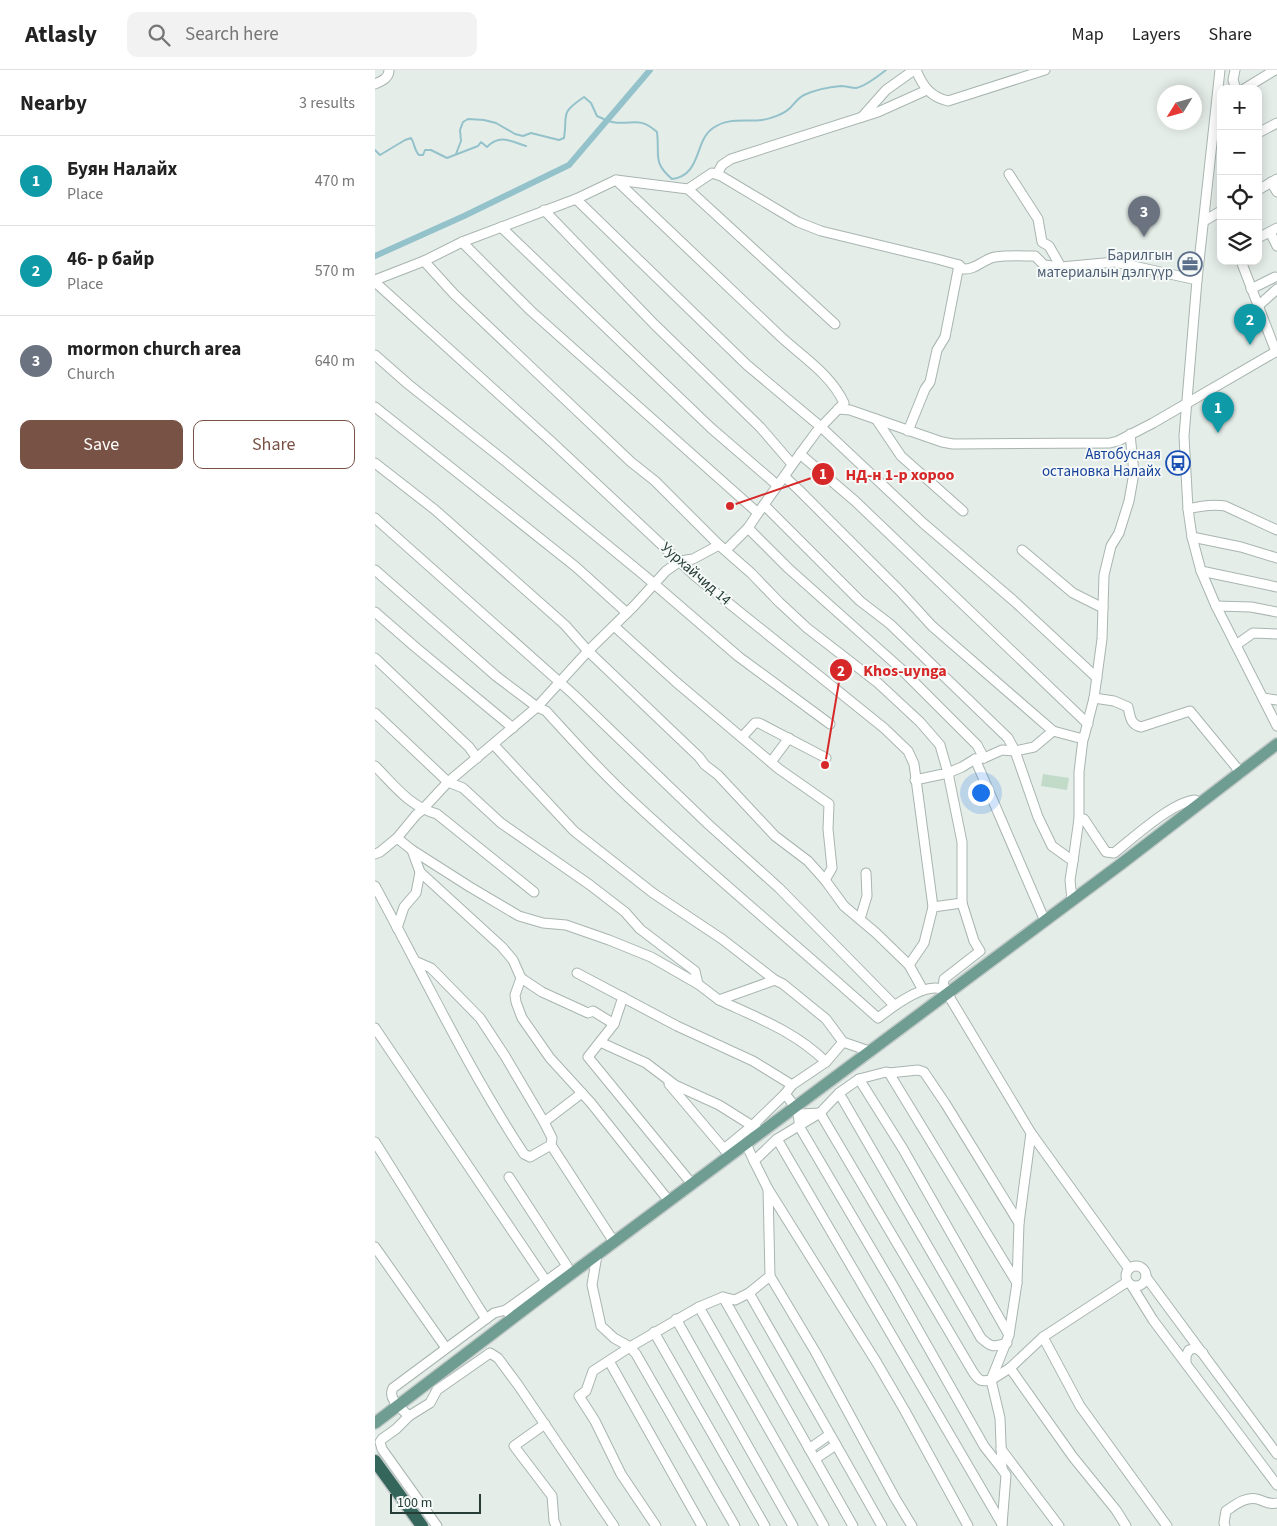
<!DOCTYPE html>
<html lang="en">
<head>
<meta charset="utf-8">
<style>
  :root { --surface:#fff; --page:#f2f2f2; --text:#222; --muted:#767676; --line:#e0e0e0; --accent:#785244 }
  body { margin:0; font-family:"Source Sans 3",sans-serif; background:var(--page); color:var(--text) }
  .controls { position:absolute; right:15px; top:15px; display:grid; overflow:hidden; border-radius:10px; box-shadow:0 2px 12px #0003 }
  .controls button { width:45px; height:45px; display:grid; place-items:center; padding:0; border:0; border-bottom:1px solid var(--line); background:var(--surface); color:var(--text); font:25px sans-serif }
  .compass { position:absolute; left:782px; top:15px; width:45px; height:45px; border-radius:50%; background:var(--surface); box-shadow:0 2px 12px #0003; rotate:233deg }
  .scale { position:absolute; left:15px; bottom:12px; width:91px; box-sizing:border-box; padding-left:5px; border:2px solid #263d37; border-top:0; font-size:14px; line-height:18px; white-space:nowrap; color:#263d37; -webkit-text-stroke:4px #f5f9f7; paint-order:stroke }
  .you { position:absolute; left:605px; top:722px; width:18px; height:18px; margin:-12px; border:4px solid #fff; border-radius:50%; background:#1a73e8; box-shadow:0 0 0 8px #1a73e833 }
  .badge { display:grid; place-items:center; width:32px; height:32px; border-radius:50%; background:var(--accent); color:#fff; font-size:16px; font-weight:700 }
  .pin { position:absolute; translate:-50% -41px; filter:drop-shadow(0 1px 2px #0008) }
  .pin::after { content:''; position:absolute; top:26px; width:18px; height:15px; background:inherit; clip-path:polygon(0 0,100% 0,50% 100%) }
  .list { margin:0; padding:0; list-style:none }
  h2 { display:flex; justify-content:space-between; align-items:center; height:65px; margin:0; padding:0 20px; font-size:21px }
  h2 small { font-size:16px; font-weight:400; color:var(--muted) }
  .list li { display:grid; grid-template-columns:32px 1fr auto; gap:15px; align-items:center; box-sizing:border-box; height:90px; padding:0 20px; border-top:1px solid var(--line) }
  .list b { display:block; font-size:19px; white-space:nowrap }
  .list p { margin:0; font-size:16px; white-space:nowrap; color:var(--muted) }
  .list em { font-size:16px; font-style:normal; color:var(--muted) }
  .actions { display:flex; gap:10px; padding:15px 20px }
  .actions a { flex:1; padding:11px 0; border:1px solid var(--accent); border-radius:10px; text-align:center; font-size:18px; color:var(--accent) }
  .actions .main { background:var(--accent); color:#fff }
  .icon { flex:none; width:28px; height:28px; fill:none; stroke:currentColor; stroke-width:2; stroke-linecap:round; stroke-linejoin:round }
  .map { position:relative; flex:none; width:902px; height:1456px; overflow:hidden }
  header { display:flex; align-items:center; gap:30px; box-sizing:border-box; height:70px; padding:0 25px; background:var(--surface); border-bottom:1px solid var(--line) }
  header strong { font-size:24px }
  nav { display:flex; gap:28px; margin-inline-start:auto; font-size:18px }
  .search { width:350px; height:45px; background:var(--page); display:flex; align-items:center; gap:12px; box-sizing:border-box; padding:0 18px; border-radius:10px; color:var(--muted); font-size:19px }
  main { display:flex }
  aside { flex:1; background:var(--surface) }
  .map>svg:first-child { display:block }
  .green { fill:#c1dbc8 }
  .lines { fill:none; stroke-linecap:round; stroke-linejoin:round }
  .stream { stroke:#94c2cb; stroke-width:2 }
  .canal { stroke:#94c2cb; stroke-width:6 }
  .minor-casing { stroke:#a8b5b0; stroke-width:11 }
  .major-casing { stroke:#c2c9c7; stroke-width:14 }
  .highway-casing { stroke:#c2c9c7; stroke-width:15 }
  .minor { stroke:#fff; stroke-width:9 }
  .major { stroke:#6f9d92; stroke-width:11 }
  .highway { stroke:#35665c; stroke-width:12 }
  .labels { text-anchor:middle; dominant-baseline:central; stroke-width:4; stroke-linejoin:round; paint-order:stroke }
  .service-label { font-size:15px; fill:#4e5e75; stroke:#f5f9f7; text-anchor:end }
  .transit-label { font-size:15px; fill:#164399; stroke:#f5f9f7; text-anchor:end }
  .street-label { font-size:15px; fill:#263d37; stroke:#f5f9f7 }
  .leader { fill:none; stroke:#d62828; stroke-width:2 }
  .callout-dot { fill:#d62828; stroke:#f5f9f7; stroke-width:2 }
  .mark-label { font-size:15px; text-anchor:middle; font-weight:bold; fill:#fff }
  .callout-label { font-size:16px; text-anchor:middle; font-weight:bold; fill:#d62828; stroke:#f5f9f7; stroke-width:4; stroke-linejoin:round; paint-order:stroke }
</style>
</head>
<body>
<header>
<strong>Atlasly</strong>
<div class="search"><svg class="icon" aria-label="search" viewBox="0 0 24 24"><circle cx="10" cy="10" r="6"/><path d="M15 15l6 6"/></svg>Search here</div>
<nav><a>Map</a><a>Layers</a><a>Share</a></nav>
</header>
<main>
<aside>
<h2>Nearby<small>3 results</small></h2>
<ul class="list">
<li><span class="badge" style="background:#0f9aa8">1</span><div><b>Буян Налайх</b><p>Place</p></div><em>470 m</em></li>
<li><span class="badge" style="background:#0f9aa8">2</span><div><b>46- р байр</b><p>Place</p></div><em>570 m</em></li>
<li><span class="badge" style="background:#6b7280">3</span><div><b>mormon church area</b><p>Church</p></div><em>640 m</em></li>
</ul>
<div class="actions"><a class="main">Save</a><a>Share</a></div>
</aside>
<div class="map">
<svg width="902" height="1456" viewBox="0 0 902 1456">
  <rect width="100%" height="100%" fill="#e5ede9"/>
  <path class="green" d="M668 704 694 708 692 720 666 716Z"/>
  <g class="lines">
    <g class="stream">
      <path d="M0 80 5 85 30 70 36 68C40 74 39 80 44 85H48L50 80H56L72 88 103 76 106 72 112 77C125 64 135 71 151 76"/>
      <path d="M81 84 86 71 85 60 88 52 93 49 109 50 121 53 140 64 148 66 156 63 184 70 189 68C193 43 184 44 209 27L216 33 222 46C227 48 232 51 237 52 257 56 263 45 282 62 285 85 277 92 297 109 327 105 319 71 338 58 354 47 370 52 387 50 395 49 409 44 415 38 419 34 423 28 429 25 440 20 454 17 466 16 471 16 476 18 481 18 491 16 503 6 511 0"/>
    </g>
    <path class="canal" d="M0 186 89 146 194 95 275 0"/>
    <g class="minor-casing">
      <g id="minor">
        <path d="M541 0C548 17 556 27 573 31L670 0"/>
        <path d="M845 0 822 210 809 366 813 439 817 467 826 501 841 536 902 656"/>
        <path d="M860 0 858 10 861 19"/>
        <path d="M0 14C7 11 14 8 14 0"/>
        <path d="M869 19 900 0"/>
        <path d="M487 47 511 20 539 0"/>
        <path d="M883 63 902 53"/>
        <path d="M342 104 347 95 356 89 503 42 552 20"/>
        <path d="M634 104 663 149 667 172 674 176 686 197 740 192 822 210"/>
        <path d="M896 112 902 122"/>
        <path d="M313 119 460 254"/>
        <path d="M883 120 902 109"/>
        <path d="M201 129 372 295 446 357 548 453 639 531 722 608"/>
        <path d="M169 140 279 254 385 357 417 394"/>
        <path d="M829 151 846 141"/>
        <path d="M126 157 336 358 402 415"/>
        <path d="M895 162 902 176"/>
        <path d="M883 168 902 158"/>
        <path d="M87 172 156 241 383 443 425 384 442 361 469 333C455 303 426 286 404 265 349 213 295 161 241 110"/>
        <path d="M49 191 79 224 256 392 280 411 344 475 376 503 404 532 432 558 503 613 545 652 565 675 573 703 540 710"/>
        <path d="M866 191 901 282"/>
        <path d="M0 210 49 191 87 172 201 129 241 110 313 119 337 103 346 106 423 152 446 161 562 189 584 195 588 199C601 200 608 189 620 187 633 185 647 186 660 186L669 195 686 197"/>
        <path d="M0 212 178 373 320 506 509 658 533 681 539 694 558 837"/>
        <path d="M876 219 900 207"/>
        <path d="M882 237 902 219"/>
        <path d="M0 285 33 314 130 391 270 506 364 587 455 654"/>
        <path d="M0 337 201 497 252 543"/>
        <path d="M463 339 475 340 567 372 578 374 735 373 743 371 778 353 902 281"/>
        <path d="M501 349 526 386 588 441"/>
        <path d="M533 361 550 319 555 312 562 280 570 267 584 195"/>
        <path d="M425 384 480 431 713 654"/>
        <path d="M0 393 59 439 190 555 213 581 324 687 330 695 343 705 400 766 433 791 450 810"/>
        <path d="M410 407 424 420 525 521 557 556 678 661"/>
        <path d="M389 435 485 531 515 554 633 668 640 681 663 747 677 776 698 791 695 810 697 830"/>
        <path d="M813 439C825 436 837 434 850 436L902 460"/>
        <path d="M0 448 198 624 333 754 404 818 519 935"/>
        <path d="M373 458 413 498 525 598 602 675 609 688"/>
        <path d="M817 467 866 477 902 488"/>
        <path d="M351 480 373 458 383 443"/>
        <path d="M647 480 698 523 728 538"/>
        <path d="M0 500 121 606 162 637 171 641C201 674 231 707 264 737 342 809 424 877 503 948 517 937 542 918 560 918 565 918 571 919 576 920"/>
        <path d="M826 501 902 517"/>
        <path d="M841 536 876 537 902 542"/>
        <path d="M0 542 39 576 138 658"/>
        <path d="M239 556 301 612 404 699 454 734 453 759 457 798 450 810 469 836 501 863 534 895"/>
        <path d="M861 575 878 563 902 564"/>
        <path d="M0 588 94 677 102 688"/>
        <path d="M719 628 739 631 753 637C755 645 755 655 766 657L815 641 866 703"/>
        <path d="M888 628 902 630"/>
        <path d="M0 643 73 712 88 718 126 753 215 815 250 842 265 859 320 901 323 914 344 930 400 910"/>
        <path d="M367 667 380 653H384L451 688"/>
        <path d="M119 675 199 761 278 823 347 869 400 910 408 914 451 949 468 972 494 981"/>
        <path d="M600 689 670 851"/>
        <path d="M396 692 414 668"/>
        <path d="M0 696C20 716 34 736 62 744L159 822"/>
        <path d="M704 749H709L731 782 739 783C758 768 797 732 820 730L825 734"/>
        <path d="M22 768 41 745 47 740 73 712 162 637 213 581 259 536 291 501 305 491 318 489 344 475"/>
        <path d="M37 780 45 802 127 877 138 890 146 908 140 925 141 932 147 948 175 988 216 1033 294 1131"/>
        <path d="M0 784 5 782 22 768 37 780 95 817 144 846 168 853 191 855 234 870 276 887 323 914"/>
        <path d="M698 791 704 749V702L708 669"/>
        <path d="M0 816C49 906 93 999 149 1084L155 1087 176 1075 177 1068 169 1052 130 986 105 948 56 898 40 891"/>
        <path d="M485 849 492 826 491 803"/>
        <path d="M22 858 29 837 41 823 45 802"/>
        <path d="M202 903 302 956 378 991 417 1015"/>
        <path d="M146 908 167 922 213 943 218 941 239 954"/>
        <path d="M568 919 569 909 605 881 599 871 587 833"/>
        <path d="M548 920 534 895 549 873 558 837 587 833V772L573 703 587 697 600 689 609 688 627 680 640 681 659 677 678 661 708 669 709 667 719 628 727 569 729 505 736 476 744 463 754 431 759 403 755 364"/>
        <path d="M248 927 239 954 213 987 317 1114"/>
        <path d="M344 930C383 948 421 962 451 992"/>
        <path d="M0 958 171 1211"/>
        <path d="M225 972 271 993 300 1015 344 1035 387 1062"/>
        <path d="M468 972 451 992 417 1015 410 1024C419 1035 425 1041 424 1056L520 1219 609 1376 627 1399"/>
        <path d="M514 1003 543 1000 549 1002 570 1033 644 1153"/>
        <path d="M484 1009 528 1079 634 1265"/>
        <path d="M294 1014 355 1086"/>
        <path d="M464 1023 606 1268C617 1278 618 1277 632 1273"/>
        <path d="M425 1044 445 1043 598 1302C604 1311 606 1312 616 1310L634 1265 642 1213 644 1153 656 1063 572 923"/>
        <path d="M169 1052 207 1023"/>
        <path d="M656 1063 754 1199"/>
        <path d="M402 1069 627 1454"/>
        <path d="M0 1072 111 1249"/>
        <path d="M371 1074 379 1091"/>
        <path d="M176 1075 239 1172"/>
        <path d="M349 1079 377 1056 410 1024"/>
        <path d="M134 1107 192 1196 131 1240 137 1248"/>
        <path d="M393 1119 502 1293 530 1341 593 1456"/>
        <path d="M0 1177 71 1278"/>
        <path d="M222 1185 217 1215 226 1256 239 1268 255 1277 261 1284 360 1456"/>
        <circle cx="761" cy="1206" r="10"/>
        <path d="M395 1206 441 1283 520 1428 537 1456"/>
        <path d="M771 1207 902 1384"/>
        <path d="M757 1216 778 1250 902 1415"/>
        <path d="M374 1223C419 1301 463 1378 507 1456"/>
        <path d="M348 1227 478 1456"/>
        <path d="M324 1237 449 1456"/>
        <path d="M301 1249 418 1456"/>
        <path d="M279 1262 390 1456"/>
        <path d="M668 1267 705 1336 792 1456"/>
        <path d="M234 1291 327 1456"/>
        <path d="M811 1293V1286L814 1280 821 1278 828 1283"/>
        <path d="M635 1298 698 1387 741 1440 751 1456"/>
        <path d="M34 1346C26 1338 12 1329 18 1318L119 1243 131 1240"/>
        <path d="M170 1354 139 1376 177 1426 179 1451 181 1456"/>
        <path d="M434 1379 454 1365"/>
        <path d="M626 1379 684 1456"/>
        <path d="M440 1389 461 1375"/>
        <path d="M627 1455 631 1405 627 1399 625 1348 616 1310 635 1298 668 1267 752 1212"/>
        <path d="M62 1456 7 1379 5 1372 7 1369 21 1359 34 1346 55 1333 62 1320 115 1283 123 1288 143 1315 239 1456"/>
        <path d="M281 1456 246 1404 220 1351 204 1326 211 1321 218 1301 255 1277 324 1237 348 1227 360 1230 374 1223 395 1206 393 1119 379 1091 402 1069 445 1043 464 1023 484 1009 511 1002 514 1003 642 1213"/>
        <path d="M850 1456 849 1453 851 1441C860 1435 871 1426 882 1429 890 1431 893 1435 902 1433"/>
      </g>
    </g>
    <g class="major-casing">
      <path id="major" d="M0 1353 176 1219 746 794 902 674"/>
    </g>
    <g class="highway-casing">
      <path id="highway" d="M0 1391 47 1456"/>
    </g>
    <use href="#minor" class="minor"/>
    <use href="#major" class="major"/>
    <use href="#highway" class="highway"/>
  </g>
  <defs>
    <g id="office-ring" transform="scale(1.25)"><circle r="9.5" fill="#f5f9f7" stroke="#5c6f8a" stroke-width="1.5"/><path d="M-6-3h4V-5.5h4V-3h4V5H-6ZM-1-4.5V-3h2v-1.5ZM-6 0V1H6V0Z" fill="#5c6f8a"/></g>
    <g id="bus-ring" transform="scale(1.25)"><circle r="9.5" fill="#f5f9f7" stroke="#1a4fb4" stroke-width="1.5"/><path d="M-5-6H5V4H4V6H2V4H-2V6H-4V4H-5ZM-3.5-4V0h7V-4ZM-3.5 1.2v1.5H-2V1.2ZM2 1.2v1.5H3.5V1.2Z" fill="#1a4fb4"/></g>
  </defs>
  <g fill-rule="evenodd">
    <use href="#office-ring" x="815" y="194"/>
    <use href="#bus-ring" x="803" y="393"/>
  </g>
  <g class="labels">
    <g class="service-label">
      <text x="798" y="185">Барилгын<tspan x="798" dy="17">материалын дэлгүүр</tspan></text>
    </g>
    <g class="transit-label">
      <text x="786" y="384">Автобусная<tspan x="786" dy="17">остановка Налайх</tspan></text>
    </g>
    <g class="street-label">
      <text transform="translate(321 504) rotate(41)">Уурхайчид 14</text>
    </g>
  </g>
  <path class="leader" d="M355 436L448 404M450 695L466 600"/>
  <g class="callout-dot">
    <circle cx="355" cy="436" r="5"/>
    <circle cx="450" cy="695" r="5"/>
    <circle cx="448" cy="404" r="12"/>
    <circle cx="466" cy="600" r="12"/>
  </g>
  <g class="mark-label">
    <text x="448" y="409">1</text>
    <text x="466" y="606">2</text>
  </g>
  <g class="callout-label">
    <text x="525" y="410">НД-н 1-р хороо</text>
    <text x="530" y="606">Khos-uynga</text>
  </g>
</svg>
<div class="controls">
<button>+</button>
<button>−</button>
<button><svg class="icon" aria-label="locate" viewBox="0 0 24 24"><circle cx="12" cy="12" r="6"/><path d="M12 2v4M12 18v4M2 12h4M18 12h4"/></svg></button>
<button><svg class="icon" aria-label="layers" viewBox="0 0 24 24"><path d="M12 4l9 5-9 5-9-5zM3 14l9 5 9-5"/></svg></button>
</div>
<svg class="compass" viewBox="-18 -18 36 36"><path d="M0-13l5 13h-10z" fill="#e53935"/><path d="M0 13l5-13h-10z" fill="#767676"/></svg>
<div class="scale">100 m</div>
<div class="you"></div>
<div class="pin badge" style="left:843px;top:363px;background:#0f9aa8">1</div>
<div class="pin badge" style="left:875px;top:275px;background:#0f9aa8">2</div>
<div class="pin badge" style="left:769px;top:167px;background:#6b7280">3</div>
</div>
</main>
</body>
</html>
